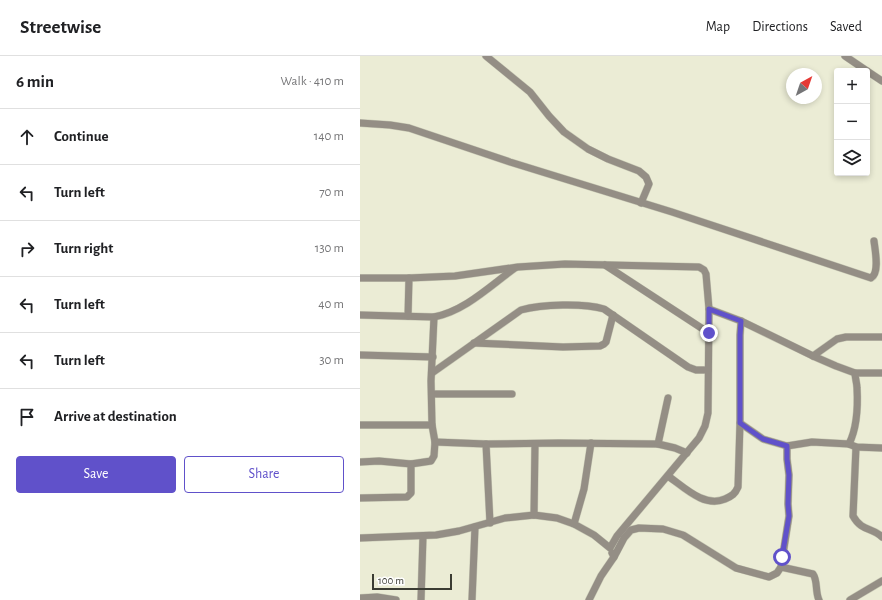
<!DOCTYPE html>
<html lang="en">
<head>
<meta charset="utf-8">
<style>
  :root { --surface:#fff; --page:#f2f2f2; --text:#202124; --muted:#757577; --line:#e0e0e0; --accent:#6051ca }
  body { margin:0; font-family:"Alegreya Sans",sans-serif; background:var(--page); color:var(--text) }
  .controls { position:absolute; right:12px; top:12px; display:grid; overflow:hidden; border-radius:4px; box-shadow:0 2px 6px #0003 }
  .controls button { width:36px; height:36px; display:grid; place-items:center; padding:0; border:0; border-bottom:1px solid var(--line); background:var(--surface); color:var(--text); font:20px sans-serif }
  .compass { position:absolute; left:426px; top:12px; width:36px; height:36px; border-radius:50%; background:var(--surface); box-shadow:0 2px 6px #0003; rotate:40deg }
  .scale { position:absolute; left:12px; bottom:10px; width:80px; box-sizing:border-box; padding-left:4px; border:2px solid #3b3c33; border-top:0; font-size:11px; line-height:14px; white-space:nowrap; color:#3b3c33; -webkit-text-stroke:3px #fff; paint-order:stroke }
  .stop { position:absolute; width:12px; height:12px; margin:-9px; border:3px solid #6051ca; border-radius:50%; background:#fff }
  .stop.end { background:#6051ca; border-color:#fff; box-shadow:0 1px 4px #0008 }
  .list { margin:0; padding:0; list-style:none }
  h2 { display:flex; justify-content:space-between; align-items:center; height:52px; margin:0; padding:0 16px; font-size:17px }
  h2 small { font-size:13px; font-weight:400; color:var(--muted) }
  .list li { display:grid; grid-template-columns:26px 1fr auto; gap:12px; align-items:center; box-sizing:border-box; height:56px; padding:0 16px; border-top:1px solid var(--line) }
  .list b { display:block; font-size:15px; white-space:nowrap }
  .list em { font-size:13px; font-style:normal; color:var(--muted) }
  .actions { display:flex; gap:8px; padding:12px 16px }
  .actions a { flex:1; padding:9px 0; border:1px solid var(--accent); border-radius:4px; text-align:center; font-size:14px; color:var(--accent) }
  .actions .main { background:var(--accent); color:#fff }
  .icon { flex:none; width:22px; height:22px; fill:none; stroke:currentColor; stroke-width:2; stroke-linecap:round; stroke-linejoin:round }
  .map { position:relative; flex:none; width:522px; height:544px; overflow:hidden }
  header { display:flex; align-items:center; gap:24px; box-sizing:border-box; height:56px; padding:0 20px; background:var(--surface); border-bottom:1px solid var(--line) }
  header strong { font-size:19px }
  nav { display:flex; gap:22px; margin-inline-start:auto; font-size:14px }
  main { display:flex }
  aside { flex:1; background:var(--surface) }
  .map>svg:first-child { display:block }
  .lines { fill:none; stroke-linecap:round; stroke-linejoin:round }
  .minor-casing { stroke:#c8c9b5; stroke-width:8 }
  .minor { stroke:#948e85; stroke-width:7 }
  .route { stroke:#6051ca; stroke-width:5 }
</style>
</head>
<body>
<header>
<strong>Streetwise</strong>
<nav><a>Map</a><a>Directions</a><a>Saved</a></nav>
</header>
<main>
<aside>
<h2>6 min<small>Walk · 410 m</small></h2>
<ul class="list">
<li><svg class="icon" aria-label="ahead" viewBox="0 0 24 24"><path d="M12 20V5M6 11l6-6 6 6"/></svg><div><b>Continue</b></div><em>140 m</em></li>
<li><svg class="icon" aria-label="left" viewBox="0 0 24 24"><path d="M17 20v-9H6M10 6l-5 5 5 5"/></svg><div><b>Turn left</b></div><em>70 m</em></li>
<li><svg class="icon" aria-label="right" viewBox="0 0 24 24"><path d="M7 20v-9h11M14 6l5 5-5 5"/></svg><div><b>Turn right</b></div><em>130 m</em></li>
<li><svg class="icon" aria-label="left" viewBox="0 0 24 24"><path d="M17 20v-9H6M10 6l-5 5 5 5"/></svg><div><b>Turn left</b></div><em>40 m</em></li>
<li><svg class="icon" aria-label="left" viewBox="0 0 24 24"><path d="M17 20v-9H6M10 6l-5 5 5 5"/></svg><div><b>Turn left</b></div><em>30 m</em></li>
<li><svg class="icon" aria-label="arrive" viewBox="0 0 24 24"><path d="M6 21V4h12l-3 4 3 4H6"/></svg><div><b>Arrive at destination</b></div></li>
</ul>
<div class="actions"><a class="main">Save</a><a>Share</a></div>
</aside>
<div class="map">
<svg width="522" height="544" viewBox="0 0 522 544">
  <rect width="100%" height="100%" fill="#ebecd5"/>
  <g class="lines">
    <g class="minor-casing">
      <g id="minor">
        <path d="M126 0 170 36 189 60 204 76 228 93 248 103 279 115 286 121 289 128 281 147"/>
        <path d="M485 0 507 15"/>
        <path d="M507 15 522 25"/>
        <path d="M0 67 30 69 49 72 150 106 312 156 511 222C520 217 515 194 514 185"/>
        <path d="M245 209 349 277"/>
        <path d="M0 222H49L95 220 158 211 205 208 339 211 344 214 346 218 349 253 348 357 345 370 339 382 257 480 250 492 234 479 214 468 197 462 174 459 145 462 99 475 76 479 0 482"/>
        <path d="M349 253 381 265 453 300 476 310 495 317H522"/>
        <path d="M0 259 74 261C105 255 130 230 155 212"/>
        <path d="M48 260 49 222"/>
        <path d="M381 265 380 279V367L403 383 427 390 452 386 489 388 496 391 522 392"/>
        <path d="M114 287 203 291 240 290 244 288 246 286 253 259"/>
        <path d="M0 299 73 301"/>
        <path d="M453 300 477 283 486 281H522"/>
        <path d="M72 317 161 254C182 248 224 247 244 253L328 311 336 314H348"/>
        <path d="M72 338H152"/>
        <path d="M0 369H72"/>
        <path d="M75 386 126 388 199 387 298 388 315 392 327 397"/>
        <path d="M126 388 130 467"/>
        <path d="M298 388 308 342"/>
        <path d="M489 388C497 372 498 350 497 332 497 327 495 322 495 317"/>
        <path d="M496 391 493 460C502 476 512 471 522 481"/>
        <path d="M0 406 19 405 51 408 71 405 74 400 75 386 72 369 71 325 74 261"/>
        <path d="M308 420C324 431 344 452 365 443 372 440 375 438 378 431L380 367"/>
        <path d="M0 442 47 441 51 437V408"/>
        <path d="M174 459 175 388"/>
        <path d="M214 468 224 433 231 387"/>
        <path d="M254 501 264 482 271 474 279 472 303 473 323 479 376 512 409 521 417 517 421 511 429 460 428 448 429 419 427 403V390"/>
        <path d="M421 511 453 518C458 525 455 536 459 544"/>
        <path d="M0 542 17 541 36 544"/>
        <path d="M61 544 63 480"/>
        <path d="M112 544 115 471"/>
        <path d="M229 544 241 520 254 501 252 497"/>
        <path d="M490 544 522 525"/>
      </g>
    </g>
    <use href="#minor" class="minor"/>
  </g>
  <g class="lines">
    <path class="route" d="M349 277V253L381 265 380 279V367L403 383 427 390V403L429 419 428 448 429 460 422 501"/>
  </g>
</svg>
<div class="controls">
<button>+</button>
<button>−</button>
<button><svg class="icon" aria-label="layers" viewBox="0 0 24 24"><path d="M12 4l9 5-9 5-9-5zM3 14l9 5 9-5"/></svg></button>
</div>
<svg class="compass" viewBox="-18 -18 36 36"><path d="M0-13l5 13h-10z" fill="#e53935"/><path d="M0 13l5-13h-10z" fill="#757577"/></svg>
<div class="scale">100 m</div>
<div class="stop" style="left:422px;top:501px"></div>
<div class="stop end" style="left:349px;top:277px"></div>
</div>
</main>
</body>
</html>
